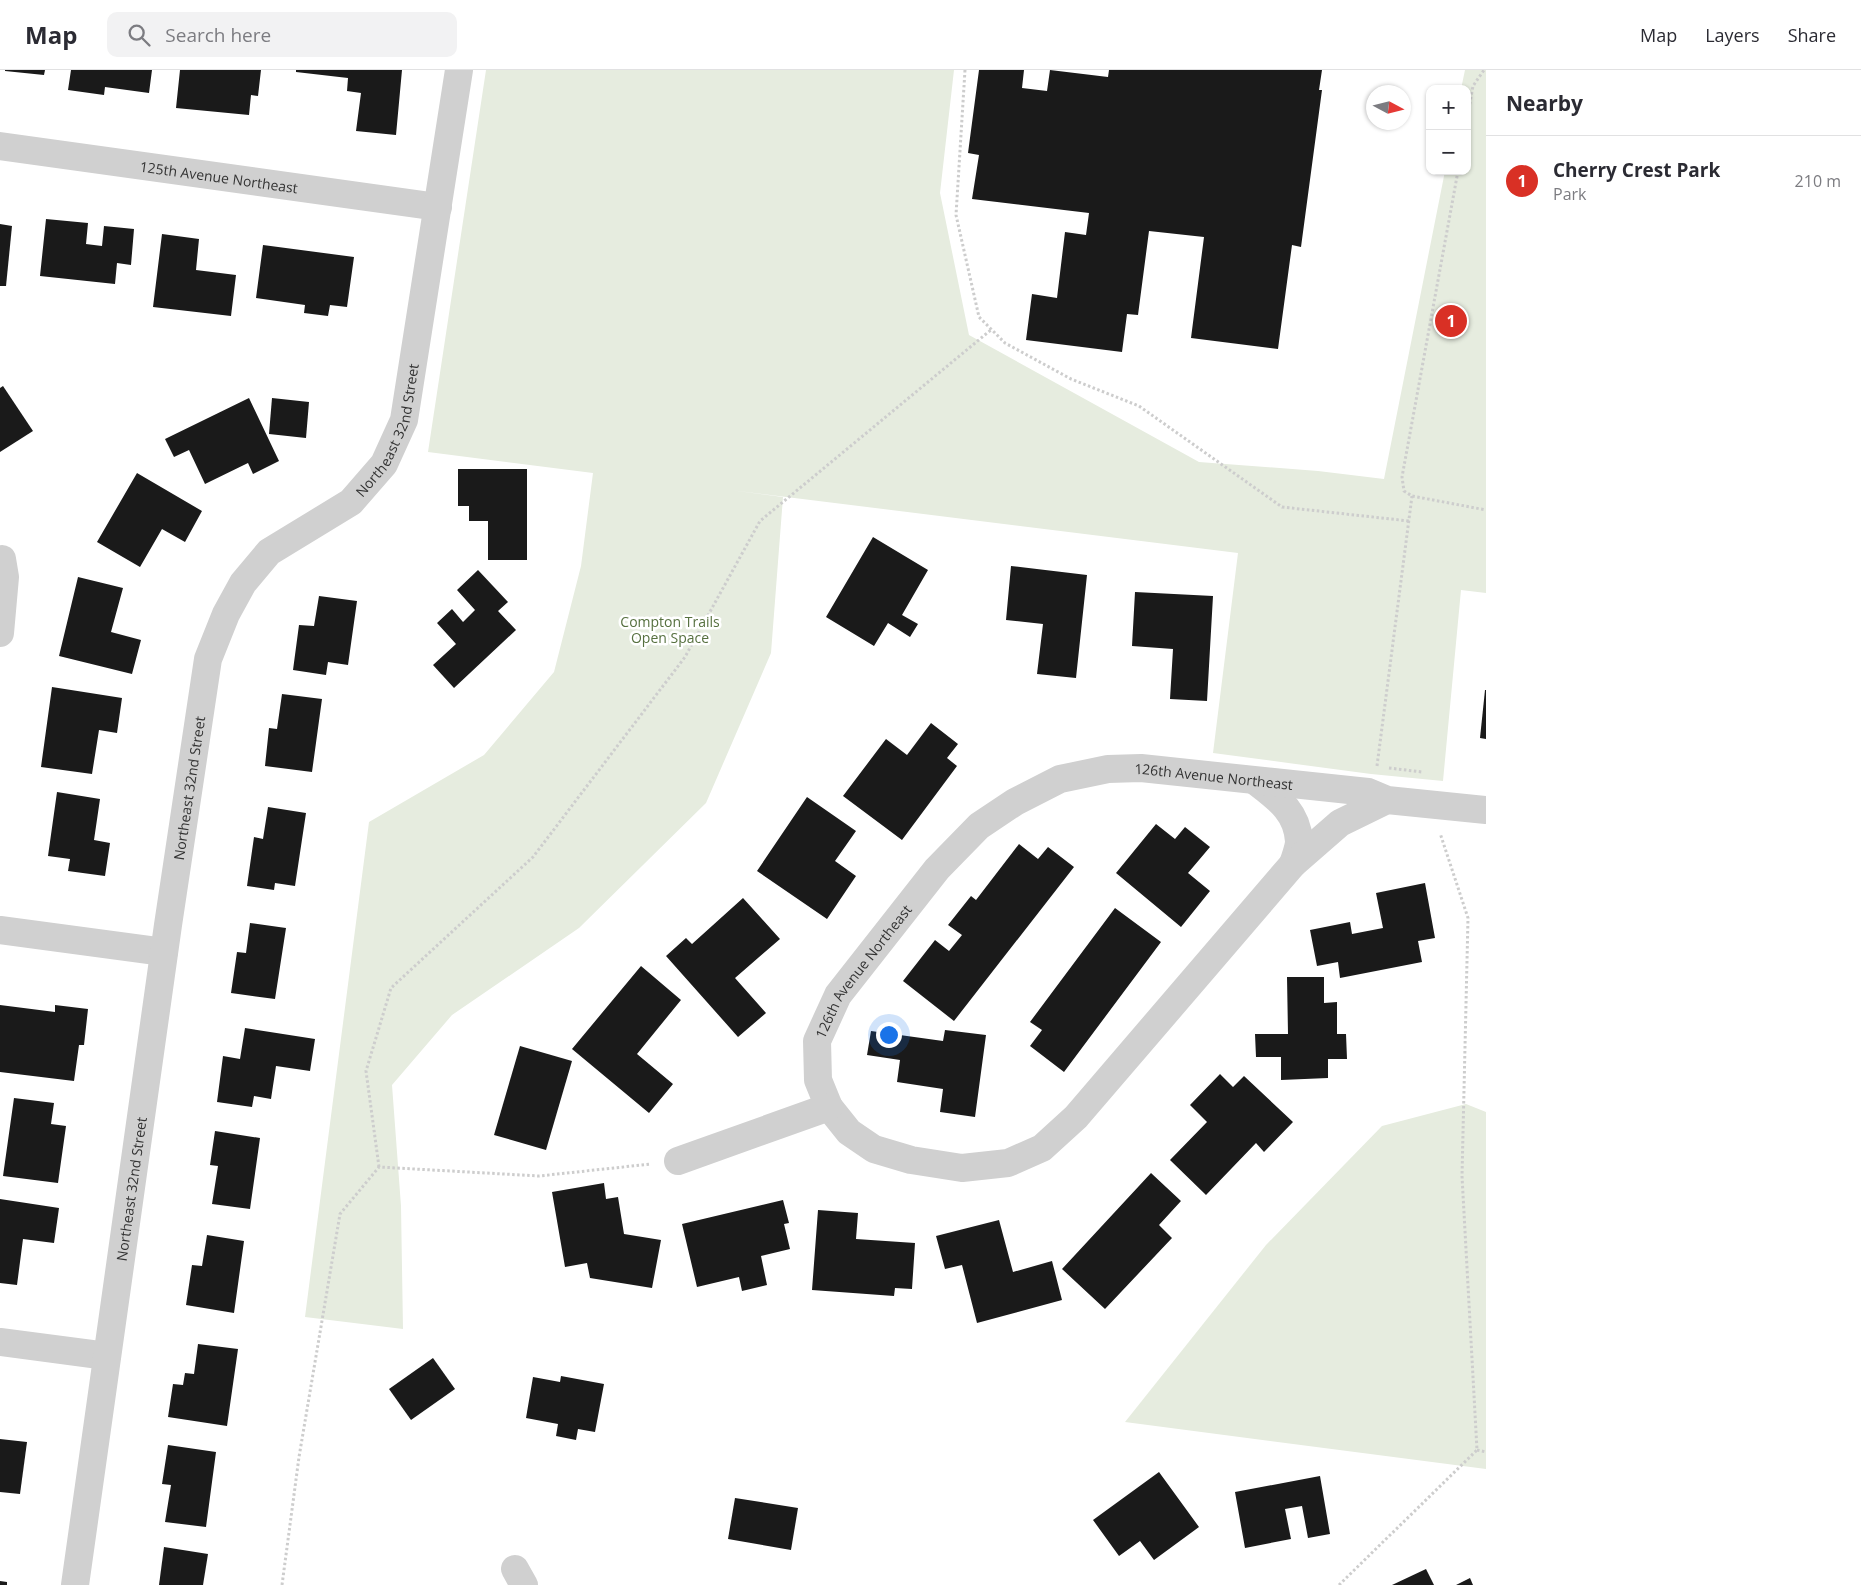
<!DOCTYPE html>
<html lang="en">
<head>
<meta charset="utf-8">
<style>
  :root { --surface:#fff; --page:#f2f2f3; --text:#2b2b33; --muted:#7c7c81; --line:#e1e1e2; --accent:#d93025 }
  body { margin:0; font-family:"Open Sans",sans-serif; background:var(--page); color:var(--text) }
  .controls { position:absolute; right:15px; top:15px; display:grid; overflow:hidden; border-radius:10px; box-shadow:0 1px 4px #0004 }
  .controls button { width:45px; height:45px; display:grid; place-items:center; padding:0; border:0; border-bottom:1px solid var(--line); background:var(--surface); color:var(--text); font:25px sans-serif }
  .compass { position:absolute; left:1366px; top:15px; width:45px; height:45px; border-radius:50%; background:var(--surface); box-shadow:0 1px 4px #0004; rotate:97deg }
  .you { position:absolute; left:888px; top:964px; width:18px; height:18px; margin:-12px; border:4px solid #fff; border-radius:50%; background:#1a73e8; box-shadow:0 0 0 8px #1a73e833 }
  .badge { display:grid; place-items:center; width:32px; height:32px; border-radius:50%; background:var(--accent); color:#fff; font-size:16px; font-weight:700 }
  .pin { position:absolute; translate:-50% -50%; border:2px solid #fff; box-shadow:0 1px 5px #0006 }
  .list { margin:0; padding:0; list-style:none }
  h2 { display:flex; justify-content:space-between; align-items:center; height:65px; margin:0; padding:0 20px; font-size:21px }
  h2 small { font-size:16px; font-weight:400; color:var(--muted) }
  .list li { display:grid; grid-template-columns:32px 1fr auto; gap:15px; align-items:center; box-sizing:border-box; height:90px; padding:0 20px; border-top:1px solid var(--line) }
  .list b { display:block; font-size:19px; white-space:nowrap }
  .list p { margin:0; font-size:16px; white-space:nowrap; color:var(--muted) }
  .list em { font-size:16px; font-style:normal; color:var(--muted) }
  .icon { flex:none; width:28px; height:28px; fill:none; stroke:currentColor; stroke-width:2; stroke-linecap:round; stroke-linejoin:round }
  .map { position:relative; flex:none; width:1486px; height:1515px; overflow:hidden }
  header { display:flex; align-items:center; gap:30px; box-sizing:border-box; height:70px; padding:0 25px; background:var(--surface); border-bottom:1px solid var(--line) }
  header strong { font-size:24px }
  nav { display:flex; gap:28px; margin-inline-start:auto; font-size:18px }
  .search { width:350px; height:45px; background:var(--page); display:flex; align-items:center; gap:12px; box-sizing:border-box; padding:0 18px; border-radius:10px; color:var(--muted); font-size:19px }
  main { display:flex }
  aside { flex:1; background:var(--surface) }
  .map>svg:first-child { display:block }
  .green { fill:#e6ecdf }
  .building { fill:#1a1a1a }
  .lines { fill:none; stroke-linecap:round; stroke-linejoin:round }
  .path { stroke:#cdcdcd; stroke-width:3; stroke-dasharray:2.5 2.5; stroke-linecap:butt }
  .minor { stroke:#d0d0d0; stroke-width:28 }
  .labels { text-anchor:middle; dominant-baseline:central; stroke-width:5; stroke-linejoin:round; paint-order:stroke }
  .street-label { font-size:14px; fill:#333; stroke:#fff }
  .park-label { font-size:14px; fill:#56703f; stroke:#fff }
</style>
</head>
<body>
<header>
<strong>Map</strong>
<div class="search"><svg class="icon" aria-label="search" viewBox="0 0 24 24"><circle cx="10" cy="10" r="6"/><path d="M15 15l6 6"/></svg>Search here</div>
<nav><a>Map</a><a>Layers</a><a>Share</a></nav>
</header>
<main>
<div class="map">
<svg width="1486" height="1515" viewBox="0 0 1486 1515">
  <rect width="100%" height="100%" fill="#fff"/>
  <g class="green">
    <path d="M486 0H954L940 123 969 265 1199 392 1318 401 1384 409 1445 101H1467V19H1461L1465 0H1486V523L1461 520 1443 711 1371 704 1213 683 1238 483 730 420 783 427 771 583 706 733 579 858 452 945 392 1015 401 1136 403 1259 305 1247 369 752 484 685 554 602 581 496 593 403 428 382Z"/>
    <path d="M1466 1034 1486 1042V1399L1125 1352 1266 1175 1382 1056Z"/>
  </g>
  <g class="building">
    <path d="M5 0H45L44 5 5 1Z"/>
    <path d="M71 0H152L149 23 105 17 104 25 68 20Z"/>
    <path d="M180 0H261L258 26 251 25 249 45 176 38Z"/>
    <path d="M296 0H402L396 65 356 61 361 23 347 21 348 8 296 2Z"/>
    <path d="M979 0H1024L1022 18 1047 21 1050 0 1108 7 1109 0H1322L1319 20H1322L1301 177 1292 175 1278 279 1191 268 1204 167 1149 161 1138 245 1127 244 1122 282 1026 270 1032 224 1057 228 1065 162 1086 165 1089 143 972 129 979 85 968 83Z"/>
    <path d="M46 149 88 153 86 174 102 176 104 156 134 159 131 195 117 193 115 214 40 206Z"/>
    <path d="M0 154 12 156 6 216H0Z"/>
    <path d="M162 164 199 169 196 200 236 205 231 246 153 237Z"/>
    <path d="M263 175 354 187 347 237 330 235 328 246 304 243 305 235 256 228Z"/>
    <path d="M3 316 33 361 0 382V318Z"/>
    <path d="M249 328 279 391 253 404 248 393 205 414 189 380 174 387 165 369Z"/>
    <path d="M272 328 309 332 306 368 269 364Z"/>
    <path d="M458 399H527V490H488V451H469V436H458Z"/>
    <path d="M137 403 202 441 185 472 162 459 140 497 97 472Z"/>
    <path d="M873 467 928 500 902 545 918 554 910 567 888 553 874 576 826 547Z"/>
    <path d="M1011 496 1087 505 1076 608 1037 604 1043 554 1006 550Z"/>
    <path d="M478 500 508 532 498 541 516 560 454 618 433 595 456 574 437 553 452 539 463 552 475 540 457 520Z"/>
    <path d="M78 507 123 518 111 562 141 570 132 604 59 586Z"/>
    <path d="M1135 522 1213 526 1207 631 1170 629 1173 579 1132 576Z"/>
    <path d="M319 526 357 531 348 595 328 592 326 605 293 600 299 555 314 556Z"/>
    <path d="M52 617 122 628 117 663 99 660 92 704 41 697Z"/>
    <path d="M1485 620H1486V669L1480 668Z"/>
    <path d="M282 624 322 629 312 702 265 696 269 658 277 659Z"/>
    <path d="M931 653 958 674 947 688 957 696 902 770 843 726 886 669 907 685Z"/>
    <path d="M57 722 100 729 94 770 110 773 105 806 68 801 70 789 48 786Z"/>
    <path d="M807 727 856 761 835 791 856 806 827 849 757 801Z"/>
    <path d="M268 737 306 743 295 816 275 813 274 820 247 816 254 767 263 769Z"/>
    <path d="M1156 754 1175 769 1185 757 1210 777 1188 803 1210 821 1181 857 1116 803Z"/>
    <path d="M1019 774 1038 789 1048 777 1074 797 954 951 903 911 935 870 949 881 962 865 948 855 971 826 976 830Z"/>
    <path d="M1425 813 1435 868 1418 871 1422 892 1340 908 1338 892 1317 896 1310 860 1350 852 1352 864 1383 858 1376 823Z"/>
    <path d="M743 828 780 869 735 908 766 943 738 967 666 886 686 868 692 874Z"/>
    <path d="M1115 838 1161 872 1064 1002 1030 976 1042 960 1030 952Z"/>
    <path d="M250 853 286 858 275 929 231 923 237 882 246 883Z"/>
    <path d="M641 896 681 930 637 984 673 1014 649 1043 572 979Z"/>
    <path d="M1287 907H1324V933L1337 932V964H1346L1347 989H1328V1008L1281 1010V987H1256L1255 964H1288Z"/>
    <path d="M0 935 55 942V935L88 939 84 975H79L74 1011 0 1002Z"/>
    <path d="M245 958 315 969 310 1001 276 996 271 1029 254 1026 252 1037 217 1032 223 986 240 989Z"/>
    <path d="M945 960 986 965 975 1047 940 1042 943 1019 897 1012 900 990 867 985 871 961 943 971Z"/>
    <path d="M520 976 572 991 546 1080 494 1065Z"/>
    <path d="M1220 1004 1233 1017 1244 1006 1293 1052 1264 1082 1256 1073 1206 1125 1170 1090 1207 1052 1190 1035Z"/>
    <path d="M14 1028 54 1033 51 1054 66 1056 58 1113 3 1106Z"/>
    <path d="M215 1061 260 1068 250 1139 212 1134 218 1096 210 1095Z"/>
    <path d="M1151 1103 1181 1131 1159 1155 1172 1168 1105 1239 1062 1199Z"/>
    <path d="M604 1113 606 1129 618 1127 624 1164 661 1170 652 1218 590 1208 587 1193 565 1197 552 1122Z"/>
    <path d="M0 1129 59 1138 54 1173 23 1169 17 1215 0 1213Z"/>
    <path d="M783 1130 789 1153 784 1154 790 1179 761 1186 767 1215 742 1221 739 1207 697 1217 682 1154Z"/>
    <path d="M818 1140 858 1143 856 1169 915 1173 912 1219 895 1218 894 1226 812 1220Z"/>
    <path d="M999 1150 1013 1202 1052 1191 1062 1230 977 1253 962 1195 945 1199 936 1166Z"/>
    <path d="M207 1165 244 1171 234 1243 186 1235 192 1195 202 1196Z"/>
    <path d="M198 1274 238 1279 227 1356 168 1347 173 1314 183 1315 185 1303 194 1304Z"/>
    <path d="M433 1288 455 1319 411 1350 389 1319Z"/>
    <path d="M561 1306 604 1314 595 1362 578 1359 576 1370 556 1366 558 1354 526 1348 533 1307 560 1312Z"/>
    <path d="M0 1369 27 1372 20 1424 0 1422Z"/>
    <path d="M168 1375 216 1382 206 1457 165 1452 171 1415 162 1414Z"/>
    <path d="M1159 1402 1199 1457 1154 1490 1140 1471 1119 1486 1093 1450Z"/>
    <path d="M1320 1406 1330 1464 1308 1468 1302 1436 1285 1439 1291 1469 1245 1478 1235 1422Z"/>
    <path d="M735 1428 798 1438 791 1480 728 1469Z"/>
    <path d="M164 1477 208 1484 203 1515H159Z"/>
    <path d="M1426 1499 1434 1515H1392Z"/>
    <path d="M1470 1508 1473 1515H1456Z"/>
    <path d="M0 1511 7 1512V1515H0Z"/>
  </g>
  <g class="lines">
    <g class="path">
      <path d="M965 0 956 145 979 247 1005 273 1071 309 1139 336 1282 437 1409 451"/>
      <path d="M1467 49 1473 16 1484 0"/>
      <path d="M1458 101 1402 407 1404 421 1412 426 1486 440"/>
      <path d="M1377 696 1412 426"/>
      <path d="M1389 698 1422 702"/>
      <path d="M379 1097 366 1001 391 918 533 787 685 587 760 451 992 259"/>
      <path d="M1477 1380 1486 1382"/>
      <path d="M282 1515 299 1387 340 1144 379 1097 539 1106 651 1094"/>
      <path d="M1339 1515 1477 1380 1462 1106 1468 848 1440 763"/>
    </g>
    <g class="minor">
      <path id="s1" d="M0 76 438 137"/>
      <path d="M0 563 5 507 2 489"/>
      <path d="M1255 711C1277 728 1297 741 1299 771 1299 778 1295 787 1293 794"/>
      <path id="s2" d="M1387 730 1340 753 1293 794 1076 1047 1042 1078 1008 1093 962 1098 911 1090 874 1079 849 1062 829 1037 818 1010 817 971 838 925 937 799 979 756 1015 732 1060 709 1108 699 1141 698 1368 722 1387 730 1486 740"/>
      <path d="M0 860 164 882"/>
      <path d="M678 1091 829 1037"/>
      <path d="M0 1272 107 1286"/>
      <path d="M515 1499 524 1515"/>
      <path id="s3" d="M75 1515 168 855 208 589 226 544 243 513 269 482 351 432 384 394 404 350 459 0"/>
    </g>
  </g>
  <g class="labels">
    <g class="street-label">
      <text stroke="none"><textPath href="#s1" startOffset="221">125th Avenue Northeast</textPath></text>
      <text stroke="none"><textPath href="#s3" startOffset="1239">Northeast 32nd Street</textPath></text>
      <text stroke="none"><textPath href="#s2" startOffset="1318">126th Avenue Northeast</textPath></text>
      <text stroke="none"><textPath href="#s3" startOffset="805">Northeast 32nd Street</textPath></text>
      <text stroke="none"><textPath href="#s2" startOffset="882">126th Avenue Northeast</textPath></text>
      <text stroke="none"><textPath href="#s3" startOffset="400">Northeast 32nd Street</textPath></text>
    </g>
    <g class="park-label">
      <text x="670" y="551">Compton Trails<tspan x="670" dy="16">Open Space</tspan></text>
    </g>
  </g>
</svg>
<div class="controls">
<button>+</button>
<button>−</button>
</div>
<svg class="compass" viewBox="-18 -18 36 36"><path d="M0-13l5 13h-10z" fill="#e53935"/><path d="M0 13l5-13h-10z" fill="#7c7c81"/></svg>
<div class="you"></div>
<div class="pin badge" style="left:1451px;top:251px">1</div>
</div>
<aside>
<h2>Nearby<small></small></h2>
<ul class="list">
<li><span class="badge">1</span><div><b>Cherry Crest Park</b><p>Park</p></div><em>210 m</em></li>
</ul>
</aside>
</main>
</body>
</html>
